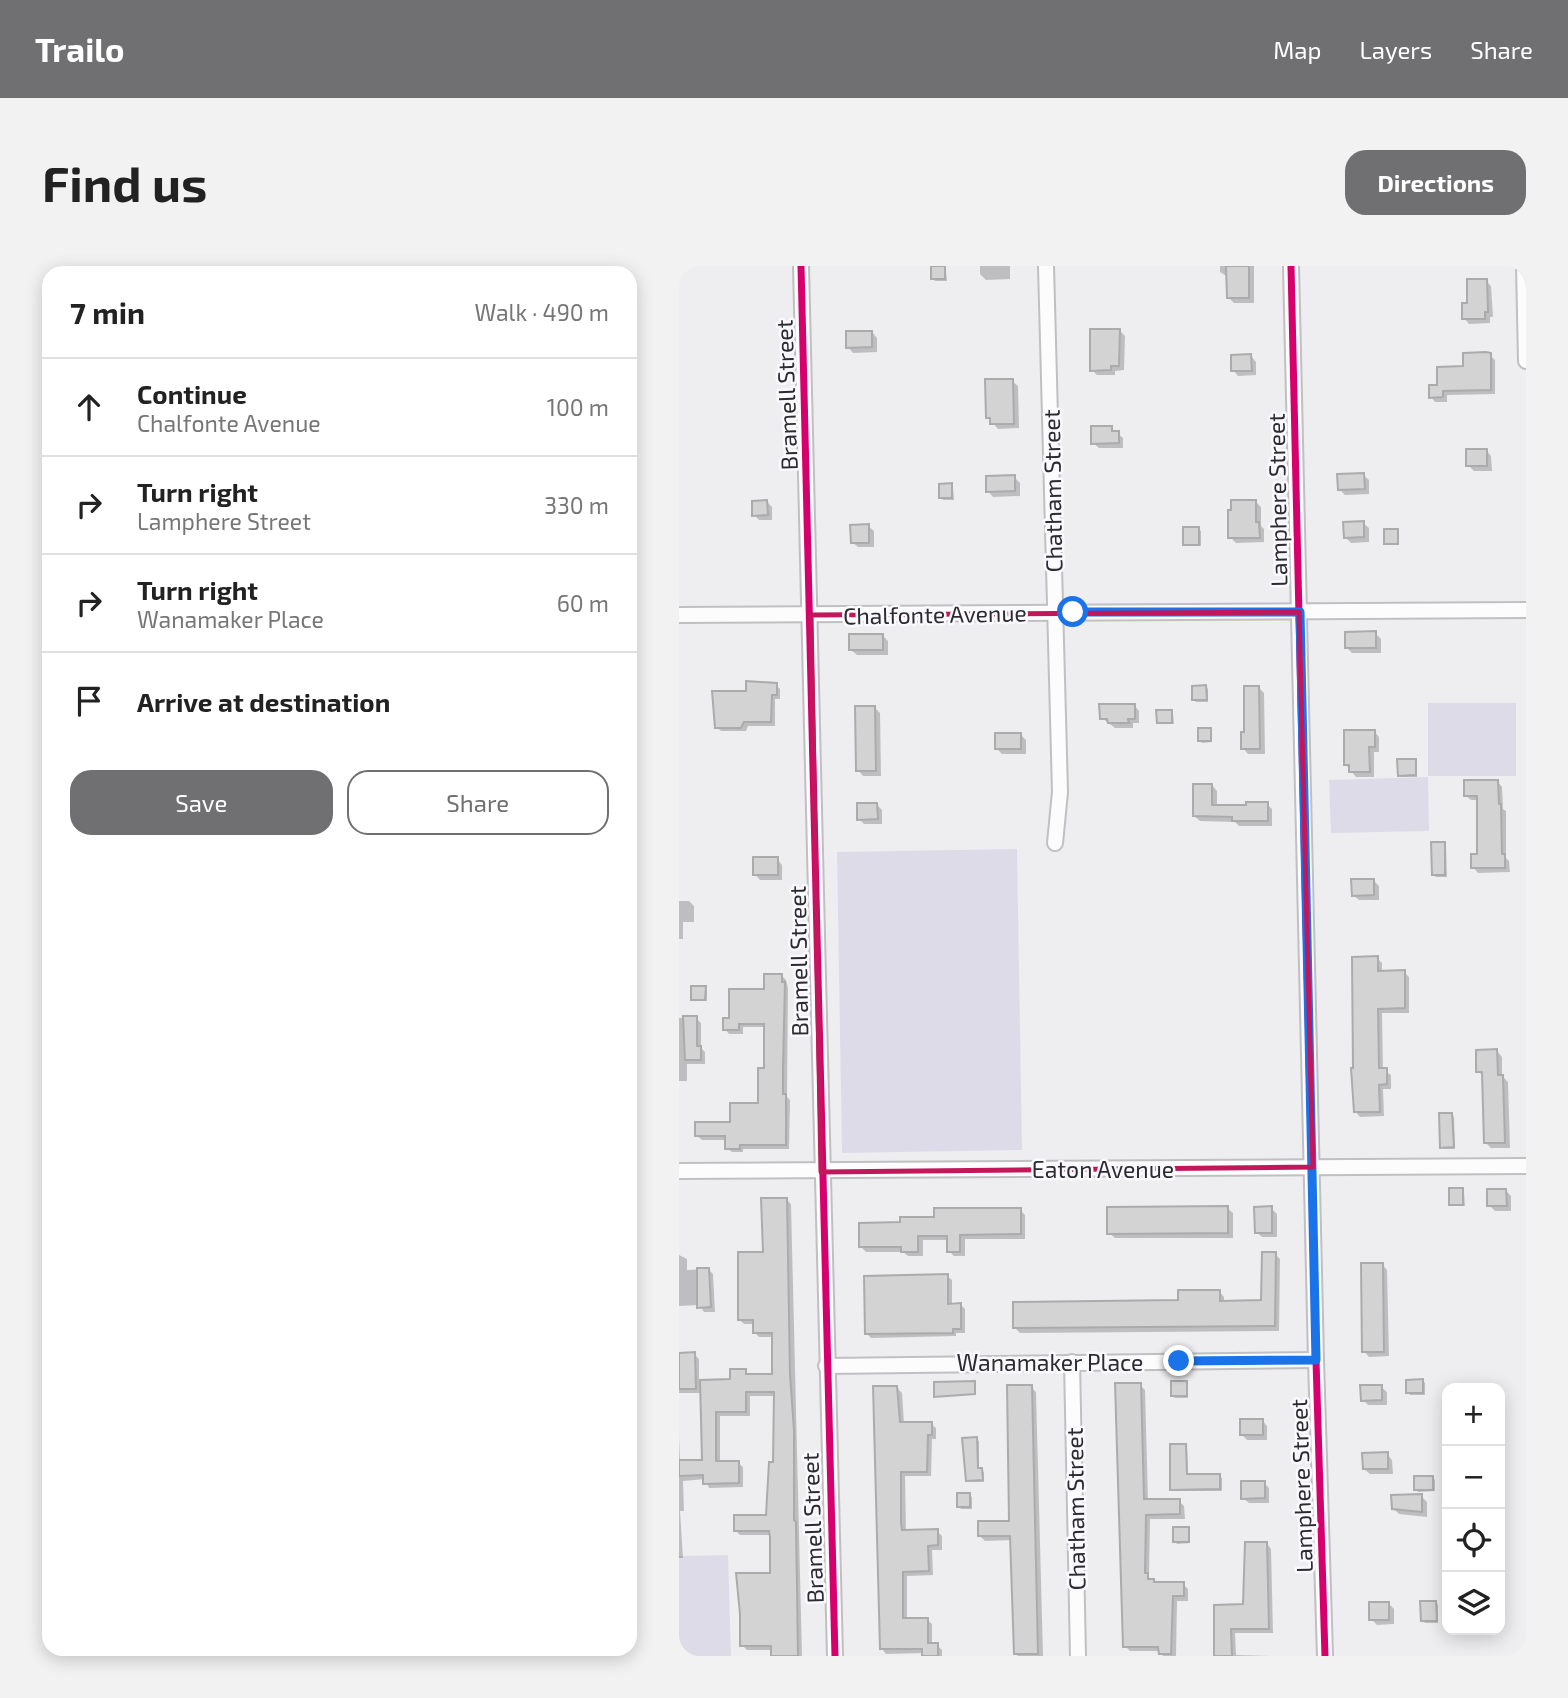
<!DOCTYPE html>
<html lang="en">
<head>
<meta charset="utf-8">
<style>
  :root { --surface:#fff; --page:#f2f2f2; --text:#222; --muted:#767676; --line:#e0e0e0; --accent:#706f71 }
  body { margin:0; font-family:"Exo 2",sans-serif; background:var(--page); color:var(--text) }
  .controls { position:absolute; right:21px; bottom:21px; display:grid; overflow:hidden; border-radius:14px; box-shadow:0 4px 18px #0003 }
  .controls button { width:63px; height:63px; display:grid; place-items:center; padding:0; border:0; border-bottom:2px solid var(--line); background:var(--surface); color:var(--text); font:35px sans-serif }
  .stop { position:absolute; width:21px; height:21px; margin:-16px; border:5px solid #1a73e8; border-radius:50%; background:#fff }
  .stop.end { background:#1a73e8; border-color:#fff; box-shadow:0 2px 7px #0008 }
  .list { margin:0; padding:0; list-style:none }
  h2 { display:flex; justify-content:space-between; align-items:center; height:91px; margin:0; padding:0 28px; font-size:30px }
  h2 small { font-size:23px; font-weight:400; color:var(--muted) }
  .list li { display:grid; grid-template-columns:46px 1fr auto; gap:21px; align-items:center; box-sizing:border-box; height:98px; padding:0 28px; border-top:2px solid var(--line) }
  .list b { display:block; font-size:26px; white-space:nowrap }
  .list p { margin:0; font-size:23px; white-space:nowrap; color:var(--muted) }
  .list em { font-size:23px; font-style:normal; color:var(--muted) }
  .actions { display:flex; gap:14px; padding:21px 28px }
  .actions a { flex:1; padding:16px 0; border:2px solid var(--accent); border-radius:21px; text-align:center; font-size:24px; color:var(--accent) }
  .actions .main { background:var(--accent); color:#fff }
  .icon { flex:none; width:38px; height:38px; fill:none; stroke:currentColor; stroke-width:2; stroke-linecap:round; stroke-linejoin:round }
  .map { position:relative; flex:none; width:847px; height:1390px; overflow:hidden; border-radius:21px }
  header { display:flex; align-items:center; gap:42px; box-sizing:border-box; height:98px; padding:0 35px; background:var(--accent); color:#fff }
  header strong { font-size:33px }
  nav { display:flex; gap:38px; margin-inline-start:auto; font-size:24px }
  .intro { display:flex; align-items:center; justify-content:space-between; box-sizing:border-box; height:168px; padding:0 42px }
  h1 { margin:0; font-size:49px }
  .button { padding:18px 32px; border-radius:21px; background:var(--accent); color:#fff; font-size:24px; font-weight:700 }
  main { display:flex; gap:42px; padding:0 42px }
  aside { flex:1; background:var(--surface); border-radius:21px; box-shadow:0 4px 18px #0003 }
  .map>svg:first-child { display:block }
  .green { fill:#dedbe8 }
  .shadow { fill:#0003 }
  .building { fill:#d4d3d4; stroke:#acabac; stroke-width:2 }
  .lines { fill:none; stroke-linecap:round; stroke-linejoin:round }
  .street-casing { stroke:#c0bfc1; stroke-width:18 }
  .street { stroke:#fcfcfd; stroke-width:14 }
  .cycleway-casing { stroke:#faf9ff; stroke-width:11 }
  .cycleway { stroke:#d6006c; stroke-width:7 }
  .route { stroke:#1a73e8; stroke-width:9 }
  .marked { fill:none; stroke:#c2185b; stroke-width:5; stroke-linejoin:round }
  .labels { text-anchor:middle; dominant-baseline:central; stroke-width:5; stroke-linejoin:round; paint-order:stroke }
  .street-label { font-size:23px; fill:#2c2b2d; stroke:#faf9ff }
</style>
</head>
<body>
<header>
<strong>Trailo</strong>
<nav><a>Map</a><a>Layers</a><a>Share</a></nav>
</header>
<div class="intro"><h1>Find us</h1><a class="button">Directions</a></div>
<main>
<aside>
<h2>7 min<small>Walk · 490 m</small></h2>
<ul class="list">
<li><svg class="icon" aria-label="ahead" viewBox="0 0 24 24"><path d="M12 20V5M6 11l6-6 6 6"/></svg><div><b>Continue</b><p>Chalfonte Avenue</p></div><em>100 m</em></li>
<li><svg class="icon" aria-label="right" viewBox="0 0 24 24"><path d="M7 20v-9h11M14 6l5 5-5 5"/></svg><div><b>Turn right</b><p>Lamphere Street</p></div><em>330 m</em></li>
<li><svg class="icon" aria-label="right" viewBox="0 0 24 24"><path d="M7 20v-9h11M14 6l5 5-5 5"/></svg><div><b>Turn right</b><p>Wanamaker Place</p></div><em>60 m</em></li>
<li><svg class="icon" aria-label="arrive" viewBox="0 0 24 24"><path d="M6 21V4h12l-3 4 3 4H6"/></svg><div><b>Arrive at destination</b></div></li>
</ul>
<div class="actions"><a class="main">Save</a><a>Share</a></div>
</aside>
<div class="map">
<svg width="847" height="1390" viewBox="0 0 847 1390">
  <rect width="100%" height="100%" fill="#eeedf0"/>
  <g class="green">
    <rect x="749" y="437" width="88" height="73"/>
    <path d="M749 511 750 565 652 567 650 514Z"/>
    <path d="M338 583 343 884 163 887 158 586Z"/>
    <path d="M49 1289 52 1390H0V1290Z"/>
  </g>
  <g class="shadow">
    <path d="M301 0H331V13L307 14 301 8Z"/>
    <path d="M541 0H575V37H555L549 31V11L541 6Z"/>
    <path d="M265 2 267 4 268 15H256L254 13Z"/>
    <path d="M807 15 812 20 814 51H811V57L790 58 785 52 790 39Z"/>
    <path d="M440 64 446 70 445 104 436 105V109H418L413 104Z"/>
    <path d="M193 66 198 72V86L174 87 169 81Z"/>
    <path d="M811 89 816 94V128L768 129V136H756L752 131 760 121 786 102Z"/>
    <path d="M572 90 577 96V109L559 110 554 104Z"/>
    <path d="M333 115 339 120 340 162 319 163 309 151Z"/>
    <path d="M432 162 444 172V182H420L414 177Z"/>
    <path d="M807 184 812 190 813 205H795L789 199Z"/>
    <path d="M684 209 690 214V228L666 229 660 223Z"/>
    <path d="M335 211 341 217V230L314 231 309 225Z"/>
    <path d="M272 219 274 221 275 234H264L262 231Z"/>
    <path d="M576 235 582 241V260L585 263V276L557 277 551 271Z"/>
    <path d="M88 236 93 241V254H80L75 249Z"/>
    <path d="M684 257 690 262V276L672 277 666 271Z"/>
    <path d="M189 260 195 265V281H179L173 276Z"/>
    <path d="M519 263 522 265V280H508L506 278Z"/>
    <path d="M718 265 720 267V279H709L707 277Z"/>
    <path d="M696 367 702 373V387H673L668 382Z"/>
    <path d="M203 369 209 375V389H178L172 384Z"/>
    <path d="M97 419 101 423V433H96V460H69L67 465H42L38 461 68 427Z"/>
    <path d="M527 421 529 423V436H517L515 434Z"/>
    <path d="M580 422 585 427 586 488H569L564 482Z"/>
    <path d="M455 439 460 445V457H454V462H436L423 452Z"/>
    <path d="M196 442 201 447 202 510H184L179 504Z"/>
    <path d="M492 446 494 448 495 458H481L479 456Z"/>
    <path d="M531 464 533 466V476L523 477 521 474Z"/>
    <path d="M695 465 700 471V486H695V511H677L667 499Z"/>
    <path d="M342 469 347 474V488H323L318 483Z"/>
    <path d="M736 495 738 497V511H723L720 509Z"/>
    <path d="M818 515 823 521 824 543 827 545V592L830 595 831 606 799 607 794 601 800 590V534H792L786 529Z"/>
    <path d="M533 519 538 525V541H569L588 538 593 543V560H560L556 556 521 555 515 550Z"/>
    <path d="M198 539 203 544V558H185L180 553Z"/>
    <path d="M765 578 767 580 768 611H757L754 609Z"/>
    <path d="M98 593 103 599V614H81L76 608Z"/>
    <path d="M694 614 700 620V634H680L674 629Z"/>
    <path d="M0 635H10L15 640V656H4V673H0Z"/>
    <path d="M698 692 703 697V707L725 706 730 711V747H703L704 804 712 809V823H704L705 850 681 851 676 845Z"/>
    <path d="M103 710 107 714 109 722 108 831 111 834 110 883H64V886H53L48 882V874H23L18 870 52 858 81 839 87 803V761H64V768H50L46 763 52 754Z"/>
    <path d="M26 722 28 724V735H16L14 733Z"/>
    <path d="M0 752H17L22 757V782L26 786V798H8V815H0Z"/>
    <path d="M818 785 823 791V810L829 816 831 882H812L807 877 805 811 799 805Z"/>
    <path d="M772 849 775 851 776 883H765L763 881Z"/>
    <path d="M783 924 785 926 786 940H774L772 938Z"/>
    <path d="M827 925 832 930V945H816L810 939Z"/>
    <path d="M107 933 112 938 123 1390H95L94 1384H68L63 1379 93 1309 92 1269H61L56 1264 89 1251 96 1198V1130H71V1150H41V1197H59L64 1201V1221L30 1222 26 1213 4 1215 5 1245H1L4 1292H0V1171L1 1196 24 1195 23 1127H0V1088H15L20 1093V1115H52L66 1105 72 1110H94V1071H80L76 1067V1058H65L60 1053Z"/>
    <path d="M548 942 554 947V972H436L430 967Z"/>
    <path d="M592 942 598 948V971H583L577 966Z"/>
    <path d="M341 944 346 949V973H286V990H275L270 985V974H244V990H229L224 986H187L182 981 223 958Z"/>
    <path d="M596 988 601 993 600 1065 341 1067 336 1062 500 1036 540 1025 545 1031V1036L584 1035Z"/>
    <path d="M0 989 8 993V1004L29 1003 34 1008 36 1046H25L20 1039 0 1040Z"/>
    <path d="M703 998 708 1004 710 1090 690 1091 685 1085Z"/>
    <path d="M268 1010 273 1014V1039H282L286 1043V1067H277V1070L192 1072 188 1068Z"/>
    <path d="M743 1115 746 1117V1129H731L729 1127Z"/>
    <path d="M507 1117 509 1119V1132H496L494 1130Z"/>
    <path d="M461 1119 466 1124 469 1235H500L505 1240 506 1253H471L470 1311 477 1318H504L509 1323V1335H498L497 1390H484L481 1385H451L446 1380Z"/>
    <path d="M352 1121 357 1126 364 1390H339L337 1388 333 1274 306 1275 301 1270 332 1256Z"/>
    <path d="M702 1121 708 1126V1139H689L684 1134Z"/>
    <path d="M218 1122 223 1127 225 1158H252L257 1162V1173H253L252 1210H226L227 1266 258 1265 263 1270V1284H253L254 1309 228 1310V1354H248L253 1358V1379H258L263 1384V1390H245V1387L207 1388 203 1383Z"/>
    <path d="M583 1154 588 1160V1174H568L563 1169Z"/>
    <path d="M284 1173H297L300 1175V1204L305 1206V1216H290L288 1214Z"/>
    <path d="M506 1180 508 1182 509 1210H540L543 1212V1225H495L493 1223Z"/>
    <path d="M708 1188 713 1194 714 1208H691L685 1203Z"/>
    <path d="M754 1212 756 1214V1225L739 1226 737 1223Z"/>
    <path d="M585 1217 590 1222V1237H570L564 1232Z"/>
    <path d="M290 1229 293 1231V1243H282L280 1241Z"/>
    <path d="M742 1230 748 1236V1251L720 1248 714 1242Z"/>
    <path d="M509 1263 511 1265V1277L498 1278 496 1275Z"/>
    <path d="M588 1278 592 1283 594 1367H556L557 1389 593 1390H537V1341L566 1340Z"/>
    <path d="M757 1337 759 1339V1357H746L744 1355Z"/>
    <path d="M710 1338 715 1343V1358L698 1359 692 1353Z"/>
  </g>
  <g class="building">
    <rect x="252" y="0" width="14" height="13"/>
    <path d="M547 0H570V32H548Z"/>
    <path d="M788 13H808L809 46H806V53H783V37H788Z"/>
    <path d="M411 63H441L440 100H432V104L411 105Z"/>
    <path d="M167 65H193V81L167 82Z"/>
    <path d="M807 86 812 87V124L764 125V131L750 132V119H758V101L784 100V87Z"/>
    <path d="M572 88 573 105H552V89Z"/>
    <path d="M306 113H334L335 158H311V152H307Z"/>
    <path d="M412 160H433V165H440V177L412 178Z"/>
    <rect x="787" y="183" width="21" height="17"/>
    <path d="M685 207 686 223 659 224 658 208Z"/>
    <path d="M336 209V225L307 226V210Z"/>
    <path d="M273 217V232H260V218Z"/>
    <path d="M88 234 89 249 73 250V235Z"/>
    <path d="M552 234H577V256H580L581 272H549V244H552Z"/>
    <path d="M685 255V271L665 272 664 256Z"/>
    <path d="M190 258V277H172L171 259Z"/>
    <rect x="504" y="261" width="16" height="18"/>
    <rect x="705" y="263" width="14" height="15"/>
    <path d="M697 365V382H666V366Z"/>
    <rect x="170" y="368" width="34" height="16"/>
    <path d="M67 415 98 417V429H93L92 456H65L62 462H36L33 425H67Z"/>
    <path d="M527 419 528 434H513V420Z"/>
    <path d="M565 420H580L581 483H562V466H565Z"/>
    <path d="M420 438H456V453H449L450 457H429L428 453H421Z"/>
    <path d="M176 440H196L197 505H177Z"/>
    <path d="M477 444H493V457H478Z"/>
    <rect x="519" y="462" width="13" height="13"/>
    <path d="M665 464H696V481H690L691 506H670V499H665Z"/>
    <rect x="316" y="467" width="26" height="16"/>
    <path d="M718 493H737V509L719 510Z"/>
    <path d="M785 514H819L820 538H822L823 588H826V602H792V588H798V530H785Z"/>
    <path d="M514 518H533V539H567V536H589V555H553V551L514 550Z"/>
    <path d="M178 537H198L199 553 178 554Z"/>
    <path d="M752 576H766V609H753Z"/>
    <rect x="74" y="591" width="25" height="18"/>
    <path d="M672 613H695V629L673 630Z"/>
    <path d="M699 690V705L726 704V742L699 743 700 802H708V818L700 819 701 846H675L672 802H674L673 691Z"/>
    <path d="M85 708H103V716H106L104 802V828H107V879H61V883H46V870H16V856H51V837H79V802H85V758H60V764H44V752H50V723H85Z"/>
    <path d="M12 720H27L26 734H12Z"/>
    <path d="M4 750H18V780H22V794H6Z"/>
    <path d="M818 783 819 809H824L826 877H805L803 806H797V784Z"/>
    <path d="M760 847H773L775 881 761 882Z"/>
    <rect x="770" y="922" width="14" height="17"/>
    <path d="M808 923H827L828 940H808Z"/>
    <path d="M82 932H108L111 1108 115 1165V1254L117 1256 119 1390H92V1380H61V1348L57 1307H91V1271L90 1265H55V1249H87L90 1196H94L95 1126H67V1146H37V1195H60V1217L24 1218V1209L0 1210V1194H23L21 1114 51 1113V1103H67V1108H93V1067H74V1054H59V986H84Z"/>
    <path d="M549 940V967L428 968V941Z"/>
    <path d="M593 940V967H576L575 941Z"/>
    <path d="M255 942H342V968L281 969V986H268V970H239V986H222V981H180V957L221 956V951H255Z"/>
    <path d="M583 986H597L596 1060 334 1062V1036L499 1034V1024H541V1035L582 1034Z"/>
    <path d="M682 997H704L705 1086H683Z"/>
    <path d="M18 1002H30L32 1041 18 1042Z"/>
    <path d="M269 1008V1038L282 1037V1063H274V1067L186 1068 185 1010Z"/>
    <path d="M16 1086 17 1123H0V1087Z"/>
    <path d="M744 1113V1127H727V1114Z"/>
    <path d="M296 1115V1128L255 1131V1116Z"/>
    <rect x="492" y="1115" width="16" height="15"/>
    <path d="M436 1117H462L465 1233H501V1248L467 1249 466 1307H469V1313H475V1316H505V1330H494L492 1388H480L479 1381H444Z"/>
    <path d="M328 1119H353L359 1388H335L331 1270H299V1255H330Z"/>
    <path d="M681 1119H703V1134L682 1135Z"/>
    <path d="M194 1120H218L221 1156H253V1169H249L248 1206H222V1257L223 1264 259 1263V1279L249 1280 250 1305 224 1306V1352H249V1377H259V1390H243V1383H201Z"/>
    <rect x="561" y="1153" width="23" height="16"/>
    <path d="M298 1171 299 1202H303L304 1214 287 1215 283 1172Z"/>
    <path d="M491 1178H507L508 1208H541V1223L491 1224Z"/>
    <path d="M709 1186V1203H684L683 1187Z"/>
    <rect x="735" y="1210" width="19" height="14"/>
    <path d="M562 1215H586V1232L562 1233Z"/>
    <rect x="278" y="1227" width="13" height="14"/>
    <path d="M743 1228V1246L713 1243 712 1229Z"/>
    <rect x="494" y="1261" width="16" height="15"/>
    <path d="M566 1276H588L590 1363H552L553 1390H535V1339L564 1338Z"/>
    <path d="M741 1335H757L758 1355H742Z"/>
    <rect x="690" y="1336" width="20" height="18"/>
  </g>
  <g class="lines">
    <g class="street-casing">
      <g id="street">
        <path d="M122 0C135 463 142 927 156 1390"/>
        <path d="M367 0 381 526 376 577"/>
        <path d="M612 0 637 1094 646 1390"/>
        <path d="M845 0 847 95"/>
        <path d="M0 349 847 344"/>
        <path d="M0 905 847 900"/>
        <path d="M393 1096 399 1390"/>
        <path d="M147 1100 637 1094"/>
      </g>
    </g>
    <use href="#street" class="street"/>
    <g class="cycleway-casing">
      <g id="cycleway">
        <path d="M122 0C135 463 142 927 156 1390"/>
        <path d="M612 0 637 1094 646 1390"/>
      </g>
    </g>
    <use href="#cycleway" class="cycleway"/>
  </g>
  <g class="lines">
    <path class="route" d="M394 346H621L637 1094 500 1095"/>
  </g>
  <path class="marked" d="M620 346 634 901 142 906 132 349Z"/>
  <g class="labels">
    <g class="street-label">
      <text transform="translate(107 129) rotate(-92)">Bramell Street</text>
      <text transform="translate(373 225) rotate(-91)">Chatham Street</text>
      <text transform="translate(598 234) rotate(-91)">Lamphere Street</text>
      <text transform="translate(256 348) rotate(-1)">Chalfonte Avenue</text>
      <text transform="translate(119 695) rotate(-91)">Bramell Street</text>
      <text x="424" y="903">Eaton Avenue</text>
      <text x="371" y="1096">Wanamaker Place</text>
      <text transform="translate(622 1220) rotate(-92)">Lamphere Street</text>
      <text transform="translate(396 1243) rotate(-91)">Chatham Street</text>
      <text transform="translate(133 1262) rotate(-92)">Bramell Street</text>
    </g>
  </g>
</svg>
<div class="controls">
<button>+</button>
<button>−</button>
<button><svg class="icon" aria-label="locate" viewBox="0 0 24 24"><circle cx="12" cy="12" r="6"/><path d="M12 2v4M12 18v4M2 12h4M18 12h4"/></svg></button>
<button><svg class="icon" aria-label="layers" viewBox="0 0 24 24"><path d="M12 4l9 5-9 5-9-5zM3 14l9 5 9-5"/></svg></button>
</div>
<div class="stop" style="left:394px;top:346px"></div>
<div class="stop end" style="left:500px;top:1095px"></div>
</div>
</main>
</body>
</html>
